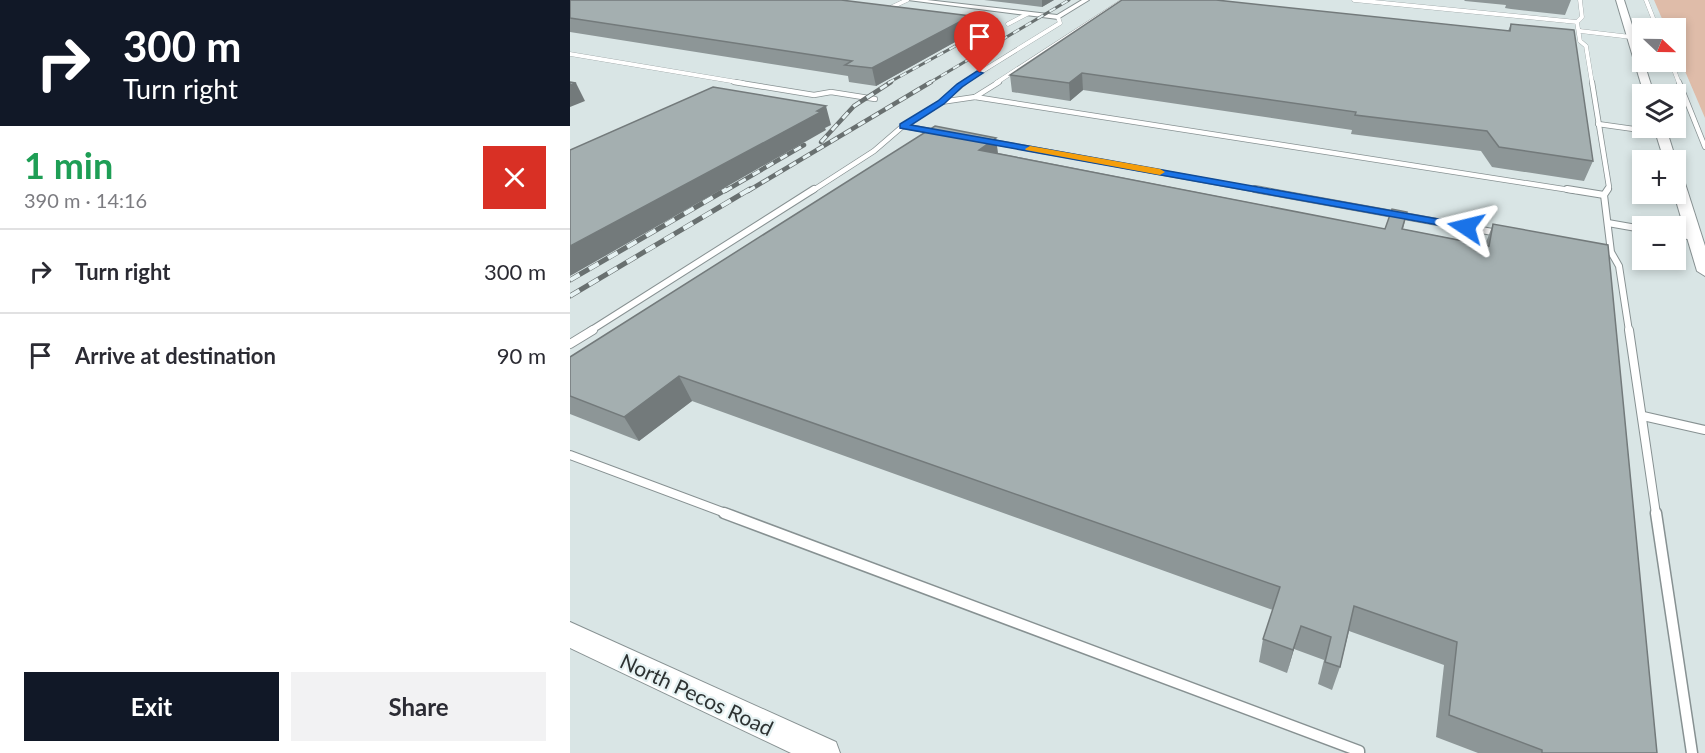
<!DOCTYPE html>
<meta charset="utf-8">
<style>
:root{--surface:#fff;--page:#f2f2f3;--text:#2b2b33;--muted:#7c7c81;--line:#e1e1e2;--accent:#111827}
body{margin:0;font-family:Lato,sans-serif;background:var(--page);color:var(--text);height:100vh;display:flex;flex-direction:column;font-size:22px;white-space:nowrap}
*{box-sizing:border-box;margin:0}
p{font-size:20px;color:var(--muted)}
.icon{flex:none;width:33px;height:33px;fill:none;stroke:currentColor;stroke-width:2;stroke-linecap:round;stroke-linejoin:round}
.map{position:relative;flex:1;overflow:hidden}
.panel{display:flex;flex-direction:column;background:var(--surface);width:570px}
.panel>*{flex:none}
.top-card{background:#111827;color:#fff;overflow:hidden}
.needle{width:39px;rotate:112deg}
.fabs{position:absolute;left:1062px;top:18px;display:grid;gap:12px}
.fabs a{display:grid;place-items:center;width:54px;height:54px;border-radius:0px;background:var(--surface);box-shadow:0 3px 9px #0003;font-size:30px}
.pin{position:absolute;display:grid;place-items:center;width:51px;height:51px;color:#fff;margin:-62px -26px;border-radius:50% 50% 50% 0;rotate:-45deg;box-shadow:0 0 6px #0007}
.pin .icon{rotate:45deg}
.me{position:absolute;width:66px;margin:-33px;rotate:280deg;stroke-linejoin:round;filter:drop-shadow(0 0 4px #0008)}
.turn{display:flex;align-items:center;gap:21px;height:126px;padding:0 24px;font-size:27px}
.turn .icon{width:78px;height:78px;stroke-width:2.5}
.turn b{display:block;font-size:42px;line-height:51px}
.round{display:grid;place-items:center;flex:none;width:63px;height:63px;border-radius:0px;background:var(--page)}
.head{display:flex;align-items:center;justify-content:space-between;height:102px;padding:0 24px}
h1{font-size:36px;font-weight:700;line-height:45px;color:#1e9e55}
.cta{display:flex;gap:12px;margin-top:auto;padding:12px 24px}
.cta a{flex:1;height:69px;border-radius:0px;background:var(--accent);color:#fff;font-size:24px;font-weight:700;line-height:69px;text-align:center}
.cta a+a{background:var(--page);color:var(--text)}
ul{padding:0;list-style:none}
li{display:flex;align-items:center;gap:18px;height:84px;padding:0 24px;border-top:2px solid var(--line)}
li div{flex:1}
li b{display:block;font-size:22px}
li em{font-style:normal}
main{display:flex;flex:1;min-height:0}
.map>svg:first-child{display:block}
</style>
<main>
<section class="panel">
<div class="top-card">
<div class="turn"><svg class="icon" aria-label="right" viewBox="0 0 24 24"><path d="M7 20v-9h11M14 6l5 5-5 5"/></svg><div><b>300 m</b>Turn right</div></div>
</div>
<div class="head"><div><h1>1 min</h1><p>390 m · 14:16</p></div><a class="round" style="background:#d93025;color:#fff"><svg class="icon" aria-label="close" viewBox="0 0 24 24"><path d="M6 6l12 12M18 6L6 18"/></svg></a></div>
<ul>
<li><svg class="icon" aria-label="right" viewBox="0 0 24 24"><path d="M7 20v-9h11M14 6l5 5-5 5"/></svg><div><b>Turn right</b></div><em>300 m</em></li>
<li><svg class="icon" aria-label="arrive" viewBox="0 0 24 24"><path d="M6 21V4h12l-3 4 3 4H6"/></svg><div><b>Arrive at destination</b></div><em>90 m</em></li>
</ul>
<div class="cta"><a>Exit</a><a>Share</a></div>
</section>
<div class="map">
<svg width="1135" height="753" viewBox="0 0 1135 753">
<rect width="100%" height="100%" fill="#d9e5e5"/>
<!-- green -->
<polygon fill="#dfbca9" points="1084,0 1135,0 1135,118 1106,50 1106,28 1096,28"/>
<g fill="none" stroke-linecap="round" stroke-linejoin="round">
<!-- service-far4 casing -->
<g stroke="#879192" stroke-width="4.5">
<g id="service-far4">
<polyline points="784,0 1007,22"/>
<polyline points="1010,0 1012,17 1007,22 1010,41 1016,46 1022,83"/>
<polyline points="1076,0 1087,28"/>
<polyline points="322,7 337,0"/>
<polyline points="438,24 457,14"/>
<polyline points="1010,31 1061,37"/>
<polyline points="0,54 173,83"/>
<polyline points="1101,62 1109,83"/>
<polyline points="393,83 490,23 488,17"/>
<polyline points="426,83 554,0"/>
</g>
</g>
<!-- service-far3 casing -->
<g stroke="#879192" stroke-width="6">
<g id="service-far3">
<polyline points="164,82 244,95 261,92 305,99"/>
<polyline points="1022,82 1039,187 1037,191"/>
<polyline points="1109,82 1135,147"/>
<polyline points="405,97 1006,191"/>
<polyline points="371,102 405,97 429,82"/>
<polyline points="1028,124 1092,133"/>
<polyline points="333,126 367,132"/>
<polyline points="418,141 693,191"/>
<polyline points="242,191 304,151 333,126 371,102 395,82"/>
</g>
</g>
<!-- service-far2 casing -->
<g stroke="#879192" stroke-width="8">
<g id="service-far2">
<polyline points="685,189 928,233"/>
<polyline points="997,189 1034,195"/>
<polyline points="1038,189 1034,195 1041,252 1049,266 1059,331"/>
<polyline points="1038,223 1072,229"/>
<polyline points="1106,234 1124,237"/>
<polyline points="20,331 244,189"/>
</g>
</g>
<!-- service-far1 casing -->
<g stroke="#879192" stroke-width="10">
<g id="service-far1">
<polyline points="1059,330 1086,514"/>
<polyline points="0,344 23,330"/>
<polyline points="1073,416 1135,430"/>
<polyline points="0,455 158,514"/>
</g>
</g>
<!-- service casing -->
<g stroke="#879192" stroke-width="13">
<g id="service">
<polyline points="154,513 789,751 789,753"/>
<polyline points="1086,513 1122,753"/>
</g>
</g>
<!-- minor casing -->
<g stroke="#879192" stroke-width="2">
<polygon id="minor" points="338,0 357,0 487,15 512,0 519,0 488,19"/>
</g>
<!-- tertiary casing -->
<g stroke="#879192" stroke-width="2">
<g id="tertiary">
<polygon points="1046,0 1054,0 1084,94 1074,94"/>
<polygon points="1084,128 1096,128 1106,160 1106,161 1094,160"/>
<polygon points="1106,173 1113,177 1135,246 1135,276 1127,271 1104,194"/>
<polygon points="0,622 266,742 270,753 221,753 0,648"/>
</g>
</g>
<!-- service-far4 -->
<use href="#service-far4" stroke="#fff" stroke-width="4"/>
<!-- service-far3 -->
<use href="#service-far3" stroke="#fff" stroke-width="4.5"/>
<!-- service-far2 -->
<use href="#service-far2" stroke="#fff" stroke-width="6"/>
<!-- service-far1 -->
<use href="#service-far1" stroke="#fff" stroke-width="8"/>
<!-- service -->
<use href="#service" stroke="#fff" stroke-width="10"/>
<!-- minor -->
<use href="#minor" fill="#fff" fill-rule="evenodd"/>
<!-- tertiary -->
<use href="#tertiary" fill="#fff" fill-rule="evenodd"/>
<!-- rail-far2 casing -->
<g stroke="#697070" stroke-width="3">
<g id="rail-far2">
<polyline points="318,83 409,33"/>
<polyline points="359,83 499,0"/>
</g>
</g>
<!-- rail-far1 casing -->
<g stroke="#697070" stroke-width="4.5">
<g id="rail-far1">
<polyline points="251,142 284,106 321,82"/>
<polyline points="155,191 234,145"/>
<polyline points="178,191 361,82"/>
</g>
</g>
<!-- rail casing -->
<g stroke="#697070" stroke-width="5">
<g id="rail">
<polyline points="0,280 157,189"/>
<polyline points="0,296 180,189"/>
</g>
</g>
<!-- rail-far2 -->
<use href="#rail-far2" stroke="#e6f2f3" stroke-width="2" stroke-dasharray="7" stroke-linecap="butt"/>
<!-- rail-far1 -->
<use href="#rail-far1" stroke="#e6f2f3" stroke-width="3" stroke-dasharray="8" stroke-linecap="butt"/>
<!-- rail -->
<use href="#rail" stroke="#e6f2f3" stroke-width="4" stroke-dasharray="11" stroke-linecap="butt"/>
</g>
<!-- wall -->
<g fill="#8d9697">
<polygon points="0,0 401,16 403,32 306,86 279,82 278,76 0,32"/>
<polygon points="414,0 484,0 472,7"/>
<polygon points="894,0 1001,0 995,15 941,9 935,8 936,5 895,1"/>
<polygon points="941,24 1023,161 1014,181 922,167 911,151 781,134 782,130 513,90 500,101 442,92 440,75 938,31"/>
<polygon points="426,138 428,153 815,229 837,212 833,229 915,245 923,224 1087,753 908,753 866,737 874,665 779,631 770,667 762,690 748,684 754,660 724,649 717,673 689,662 693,639 703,610 122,401 69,441 0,414 0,357"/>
</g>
<!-- shaded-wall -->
<g fill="#737a7b">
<polygon points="472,0 484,0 472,7"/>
<polygon points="401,16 403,32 306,86 302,68"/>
<polygon points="512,73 513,90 500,101 499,83"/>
<polygon points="6,83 15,101 0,107 0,85"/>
<polygon points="256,106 261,125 255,128 256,130 0,276 0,246"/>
<polygon points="426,138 428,157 409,150"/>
<polygon points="109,376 122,401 69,441 54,417"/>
<polygon points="731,626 724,649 717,673 723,650"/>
</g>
<!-- building -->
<g fill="#a4afb0" stroke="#737a7b" stroke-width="1.5">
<polygon points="0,0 271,0 401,16 302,68 275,65 282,61 0,18"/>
<polygon points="552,0 646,0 940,31 941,24 1004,30 1023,161 929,147 917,131 785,115 786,112 512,73 499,83 440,75"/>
<polygon points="0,82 6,83 0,85"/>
<polygon points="143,87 256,106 247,111 251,112 0,246 0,150"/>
<polygon points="365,126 426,138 409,150 815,229 822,209 837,212 832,229 919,246 923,224 1038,245 1087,753 972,753 972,750 879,715 887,642 784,606 770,667 755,662 761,637 731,626 723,650 693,639 710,587 109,376 54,417 0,396 0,357"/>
</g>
<!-- route -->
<polygon fill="#1a73e8" stroke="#114b97" stroke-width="1.5" points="407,71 413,73 392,87 374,104 341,125 896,224 901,227 896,230 330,128 330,124 368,101 387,84"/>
<!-- slow -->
<polygon fill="#f59e0b" points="460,146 590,169 595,172 590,175 456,150 455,149"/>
<g text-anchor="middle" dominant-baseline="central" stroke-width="4.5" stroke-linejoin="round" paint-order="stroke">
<!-- near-street labels -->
<g font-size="21" fill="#2d3232" stroke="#e6f2f3">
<text transform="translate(127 694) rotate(25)">North Pecos Road</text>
</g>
</g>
</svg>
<div class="fabs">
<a><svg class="needle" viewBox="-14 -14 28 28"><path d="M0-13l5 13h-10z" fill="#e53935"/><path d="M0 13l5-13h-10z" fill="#7c7c81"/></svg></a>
<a><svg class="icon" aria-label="layers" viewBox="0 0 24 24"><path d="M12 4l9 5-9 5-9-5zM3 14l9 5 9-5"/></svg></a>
<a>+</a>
<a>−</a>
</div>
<div class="pin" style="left:410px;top:73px;background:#d93025"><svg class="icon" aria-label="arrive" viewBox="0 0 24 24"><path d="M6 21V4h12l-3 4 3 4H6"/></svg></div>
<svg class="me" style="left:896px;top:227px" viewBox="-20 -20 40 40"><path d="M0-17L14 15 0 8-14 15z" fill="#1a73e8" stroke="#fff" stroke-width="4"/></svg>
</div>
</main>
